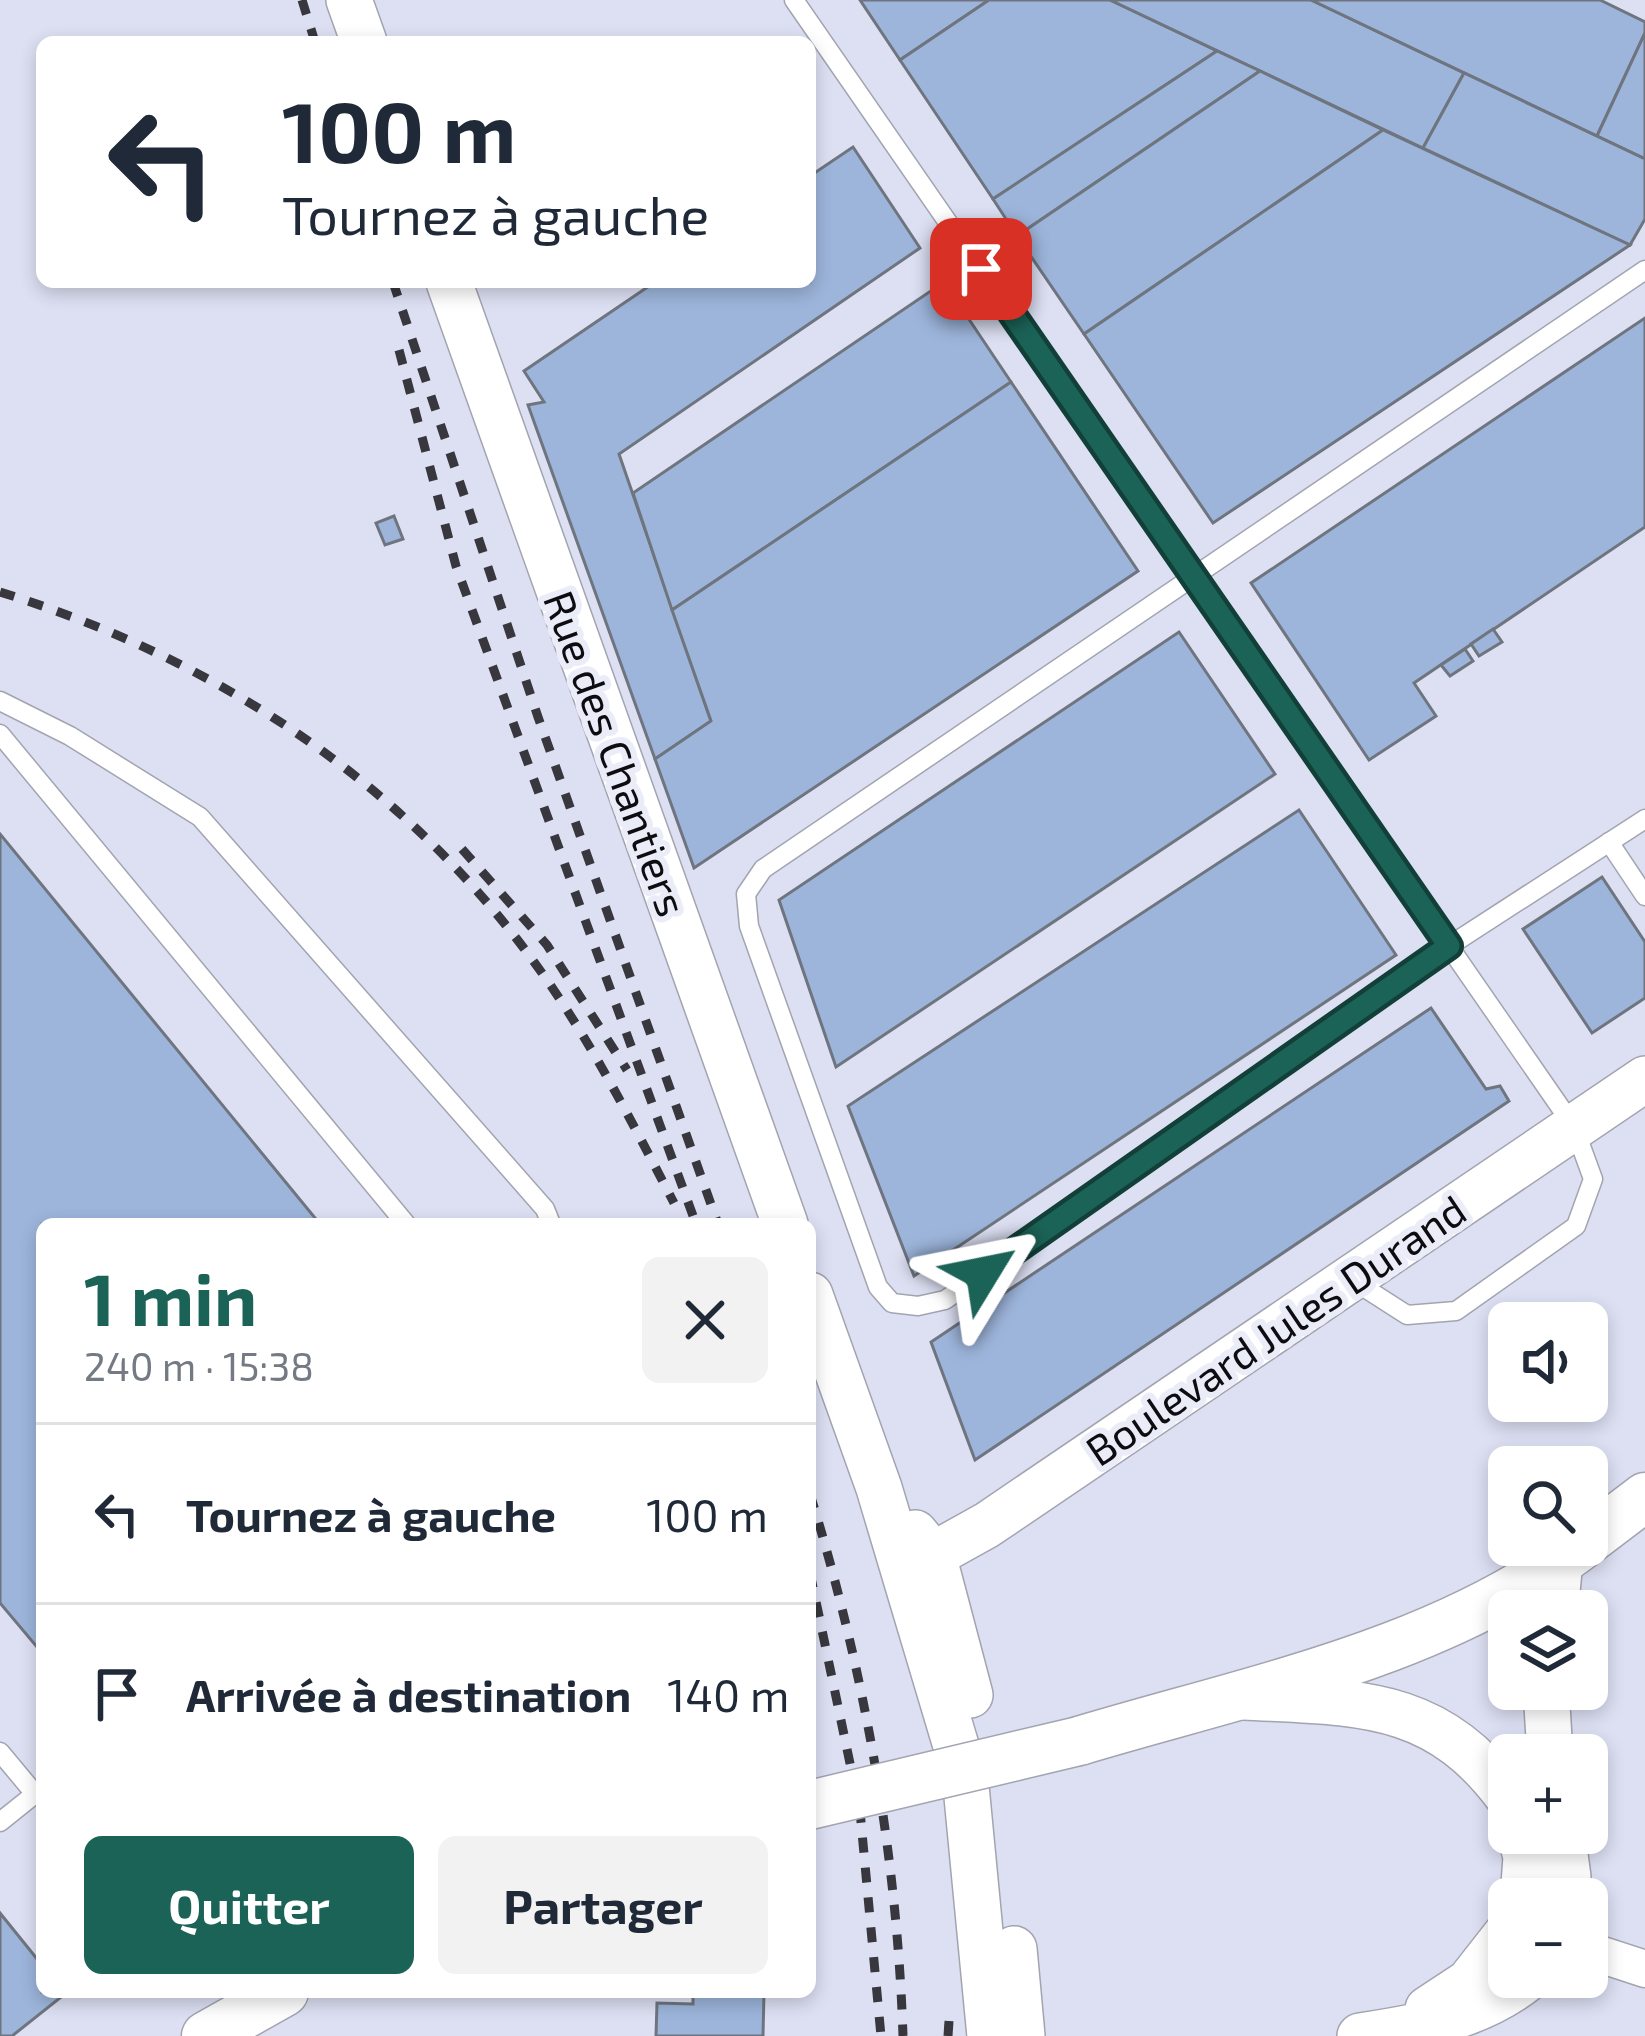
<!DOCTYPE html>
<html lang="fr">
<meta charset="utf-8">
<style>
:root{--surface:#fff;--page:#f2f2f3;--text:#1f2937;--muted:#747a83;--line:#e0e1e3;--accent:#1b6357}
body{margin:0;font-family:"Exo 2",sans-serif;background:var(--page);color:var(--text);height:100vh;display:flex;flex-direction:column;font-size:45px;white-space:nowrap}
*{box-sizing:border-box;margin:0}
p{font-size:39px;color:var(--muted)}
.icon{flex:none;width:66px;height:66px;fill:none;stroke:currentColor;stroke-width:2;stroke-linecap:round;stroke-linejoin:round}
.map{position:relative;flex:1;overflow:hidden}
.sheet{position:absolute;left:36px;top:1218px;width:780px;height:780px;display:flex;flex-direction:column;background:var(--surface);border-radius:18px;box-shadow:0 6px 18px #0003}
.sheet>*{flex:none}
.top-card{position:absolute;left:36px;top:36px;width:780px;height:252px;border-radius:18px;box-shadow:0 6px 18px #0003;background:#fff;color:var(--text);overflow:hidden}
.tools{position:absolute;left:1488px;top:1302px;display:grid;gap:24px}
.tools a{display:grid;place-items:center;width:120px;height:120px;border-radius:18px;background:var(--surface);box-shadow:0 6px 18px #0003;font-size:60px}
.pin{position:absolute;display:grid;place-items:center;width:102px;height:102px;color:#fff;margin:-51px;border-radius:24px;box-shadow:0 6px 18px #0006}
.me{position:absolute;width:132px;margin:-66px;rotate:55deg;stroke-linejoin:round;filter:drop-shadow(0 0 9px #0008)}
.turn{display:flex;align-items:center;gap:42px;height:252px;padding:0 48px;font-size:54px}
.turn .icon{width:156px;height:156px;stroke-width:2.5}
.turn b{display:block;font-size:84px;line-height:102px}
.round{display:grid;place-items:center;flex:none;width:126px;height:126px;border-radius:18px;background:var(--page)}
.overview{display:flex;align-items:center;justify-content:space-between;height:204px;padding:0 48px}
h1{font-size:72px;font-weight:700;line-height:90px;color:var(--accent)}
.primary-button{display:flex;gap:24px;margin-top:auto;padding:24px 48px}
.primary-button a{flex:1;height:138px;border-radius:18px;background:var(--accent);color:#fff;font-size:48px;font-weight:700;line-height:138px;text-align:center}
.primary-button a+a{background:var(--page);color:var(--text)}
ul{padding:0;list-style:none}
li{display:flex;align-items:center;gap:36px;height:180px;padding:0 48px;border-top:3px solid var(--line)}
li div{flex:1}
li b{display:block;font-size:45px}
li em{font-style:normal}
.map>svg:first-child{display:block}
</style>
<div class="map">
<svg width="1645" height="2036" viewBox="0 0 1645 2036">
<rect width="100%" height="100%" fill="#eaecf8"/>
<!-- built -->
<path fill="#dde0f3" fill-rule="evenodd" d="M0 0H1645V2036H0ZM42 42H810V282H42ZM42 1224H810V1992H42ZM1509 1323H1587V1401H1509ZM1509 1467H1587V1545H1509ZM1509 1611H1587V1689H1509ZM1509 1755H1587V1833H1509ZM1509 1899H1587V1977H1509Z"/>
<!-- building -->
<g fill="#9db5db" stroke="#6f757f" stroke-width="3">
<polygon points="860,0 989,0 900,60"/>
<polygon points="989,0 1110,0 1217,51 993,199 900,60"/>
<polygon points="1110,0 1311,0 1464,73 1423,148"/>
<polygon points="1311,0 1600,0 1645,22 1645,33 1597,136"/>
<polygon points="1645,33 1645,159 1597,136"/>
<polygon points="1217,51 1260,71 1017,236 993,199"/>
<polygon points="1260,71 1383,130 1084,334 1017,236"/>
<polygon points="1464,73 1645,159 1645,219 1630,245 1423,148"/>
<polygon points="1383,130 1630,245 1213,523 1084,334"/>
<polygon points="853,147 920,248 619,454 711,721 655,759 528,405 544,402 524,371 655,282 810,282 810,176"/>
<polygon points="944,282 1011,382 672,610 633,493"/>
<polygon points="1645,318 1645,527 1414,683 1436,716 1369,760 1251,583"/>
<polygon points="1011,382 1138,571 694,868 655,759 711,721 672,610"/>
<polygon points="394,516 403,539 385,545 376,523"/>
<polygon points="1493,629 1502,642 1479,656 1471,644"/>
<polygon points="1179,632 1275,774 836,1067 779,900"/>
<polygon points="1465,649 1473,661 1450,676 1441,665"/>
<polygon points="1299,810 1396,955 914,1276 848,1106"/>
<polygon points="0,834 320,1224 42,1224 42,1653 0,1603"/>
<polygon points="1602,877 1645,942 1645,998 1592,1033 1523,929"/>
<polygon points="1431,1008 1486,1089 1500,1086 1509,1101 975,1460 931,1342"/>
<polygon points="0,1913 42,1965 42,1992 65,1994 12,2036 0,2036"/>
<polygon points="693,1992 764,1992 763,2036 656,2036 657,2003 693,2004"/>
</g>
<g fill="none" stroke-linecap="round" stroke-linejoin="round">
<!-- service casing -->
<g stroke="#a2a4b0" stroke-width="21">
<g id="service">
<polyline points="794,0 1574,1127 1593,1179 1576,1226 1456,1311 1407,1315 1354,1281"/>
<polyline points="1645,270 763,869 746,894 749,926 878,1287 892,1303 918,1306 945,1300 1449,946 1645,819"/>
<polyline points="0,701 70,736 200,817 545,1209 551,1224"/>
<polyline points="0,734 406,1224"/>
<polyline points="1609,842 1645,896"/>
<polyline points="0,1752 35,1794 0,1822"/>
</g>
</g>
<!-- minor casing -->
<g stroke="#a2a4b0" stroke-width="39">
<polyline id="minor" points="1587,1950 1645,1969"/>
</g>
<!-- tertiary casing -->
<g stroke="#a2a4b0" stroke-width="48">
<g id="tertiary">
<polyline points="349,0 364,42"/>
<polyline points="449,282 785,1224"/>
<polyline points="810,1295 879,1488 965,1776 990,2036"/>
<polyline points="915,1533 933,1555 970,1695"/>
<polyline points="903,1564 933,1555 987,1525 1645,1079"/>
<polyline points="1555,1611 1560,1561"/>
<polyline points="1546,1689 1550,1755"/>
<path d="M1244 1697C1358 1703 1436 1698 1509 1798"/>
<polyline points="1520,1833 1526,1857 1523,1899"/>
<polyline points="1562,1833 1568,1877 1564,1899"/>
<polyline points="1014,1949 1022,2036"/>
<polyline points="1428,2009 1469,1982 1509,1931"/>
<path d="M1360 2036C1420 2027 1481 2017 1529 1977"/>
</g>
</g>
<!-- secondary casing -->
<g stroke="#a2a4b0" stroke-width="51">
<g id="secondary">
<polyline points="1587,1541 1645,1497"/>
<path d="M1079 1741C1248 1690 1438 1654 1582 1545"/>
<polyline points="206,2036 284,1992"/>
</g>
</g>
<!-- service -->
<use href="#service" stroke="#fff" stroke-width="18"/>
<!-- minor -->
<use href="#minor" stroke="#fff" stroke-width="36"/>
<!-- tertiary -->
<use href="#tertiary" stroke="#fff" stroke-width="45"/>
<!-- secondary -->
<use href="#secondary" stroke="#fff" stroke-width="48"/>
<!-- rail -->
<g stroke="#37373d" stroke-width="9" stroke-dasharray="15 15" stroke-linecap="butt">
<polyline points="302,0 315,42"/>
<polyline points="393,282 538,717 718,1224"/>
<polyline points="399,350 456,566 696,1224"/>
<path d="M0 592C219 660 409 785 542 973 593 1045 633 1124 674 1203"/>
<polyline points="462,849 547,945 627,1070"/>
<path d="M810 1494C864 1669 897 1853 903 2036"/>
<polyline points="810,1573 860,1811 881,2036"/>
<polyline points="948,2036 949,2021"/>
</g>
<!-- secondary-bridge casing -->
<g stroke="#a2a4b0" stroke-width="51" stroke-linecap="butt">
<polyline id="secondary-bridge" points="810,1805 1079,1741"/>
</g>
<!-- secondary-bridge -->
<use href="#secondary-bridge" stroke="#fff" stroke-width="48"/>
</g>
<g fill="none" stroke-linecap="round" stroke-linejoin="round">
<!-- route casing -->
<g stroke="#124039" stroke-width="30">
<polyline id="route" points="981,269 1449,946 983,1273"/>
</g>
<!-- route -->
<use href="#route" stroke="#1b6357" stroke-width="21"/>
</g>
<g text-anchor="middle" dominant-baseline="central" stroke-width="12" stroke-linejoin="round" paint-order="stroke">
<!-- street labels -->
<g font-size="42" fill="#0d0d11" stroke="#eaecf8">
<text transform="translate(617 753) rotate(70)">Rue des Chantiers</text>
<text transform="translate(1275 1329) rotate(-34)">Boulevard Jules Durand</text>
</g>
</g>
</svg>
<div class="tools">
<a><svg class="icon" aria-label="sound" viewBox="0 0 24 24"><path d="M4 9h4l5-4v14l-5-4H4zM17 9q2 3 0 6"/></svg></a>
<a><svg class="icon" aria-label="search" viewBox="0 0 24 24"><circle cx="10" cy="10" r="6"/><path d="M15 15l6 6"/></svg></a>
<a><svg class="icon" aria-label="layers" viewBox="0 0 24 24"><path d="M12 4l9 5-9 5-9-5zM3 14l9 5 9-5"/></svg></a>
<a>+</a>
<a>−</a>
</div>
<div class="pin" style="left:981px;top:269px;background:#d93025"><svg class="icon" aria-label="arrive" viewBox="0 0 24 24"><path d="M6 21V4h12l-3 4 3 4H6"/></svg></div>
<svg class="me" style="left:983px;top:1273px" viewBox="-20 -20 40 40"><path d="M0-17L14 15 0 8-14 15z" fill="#1b6357" stroke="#fff" stroke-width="4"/></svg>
<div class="top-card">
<div class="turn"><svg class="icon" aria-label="left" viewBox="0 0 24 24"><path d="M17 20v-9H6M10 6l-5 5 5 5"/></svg><div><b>100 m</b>Tournez à gauche</div></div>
</div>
<section class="sheet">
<div class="overview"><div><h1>1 min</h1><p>240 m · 15:38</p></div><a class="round"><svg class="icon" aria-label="close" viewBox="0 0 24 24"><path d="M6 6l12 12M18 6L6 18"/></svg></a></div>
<ul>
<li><svg class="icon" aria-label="left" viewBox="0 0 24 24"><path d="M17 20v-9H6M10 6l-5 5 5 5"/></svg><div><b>Tournez à gauche</b></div><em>100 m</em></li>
<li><svg class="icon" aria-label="arrive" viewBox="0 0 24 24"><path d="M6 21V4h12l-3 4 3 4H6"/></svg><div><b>Arrivée à destination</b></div><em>140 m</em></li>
</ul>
<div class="primary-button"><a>Quitter</a><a>Partager</a></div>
</section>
</div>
